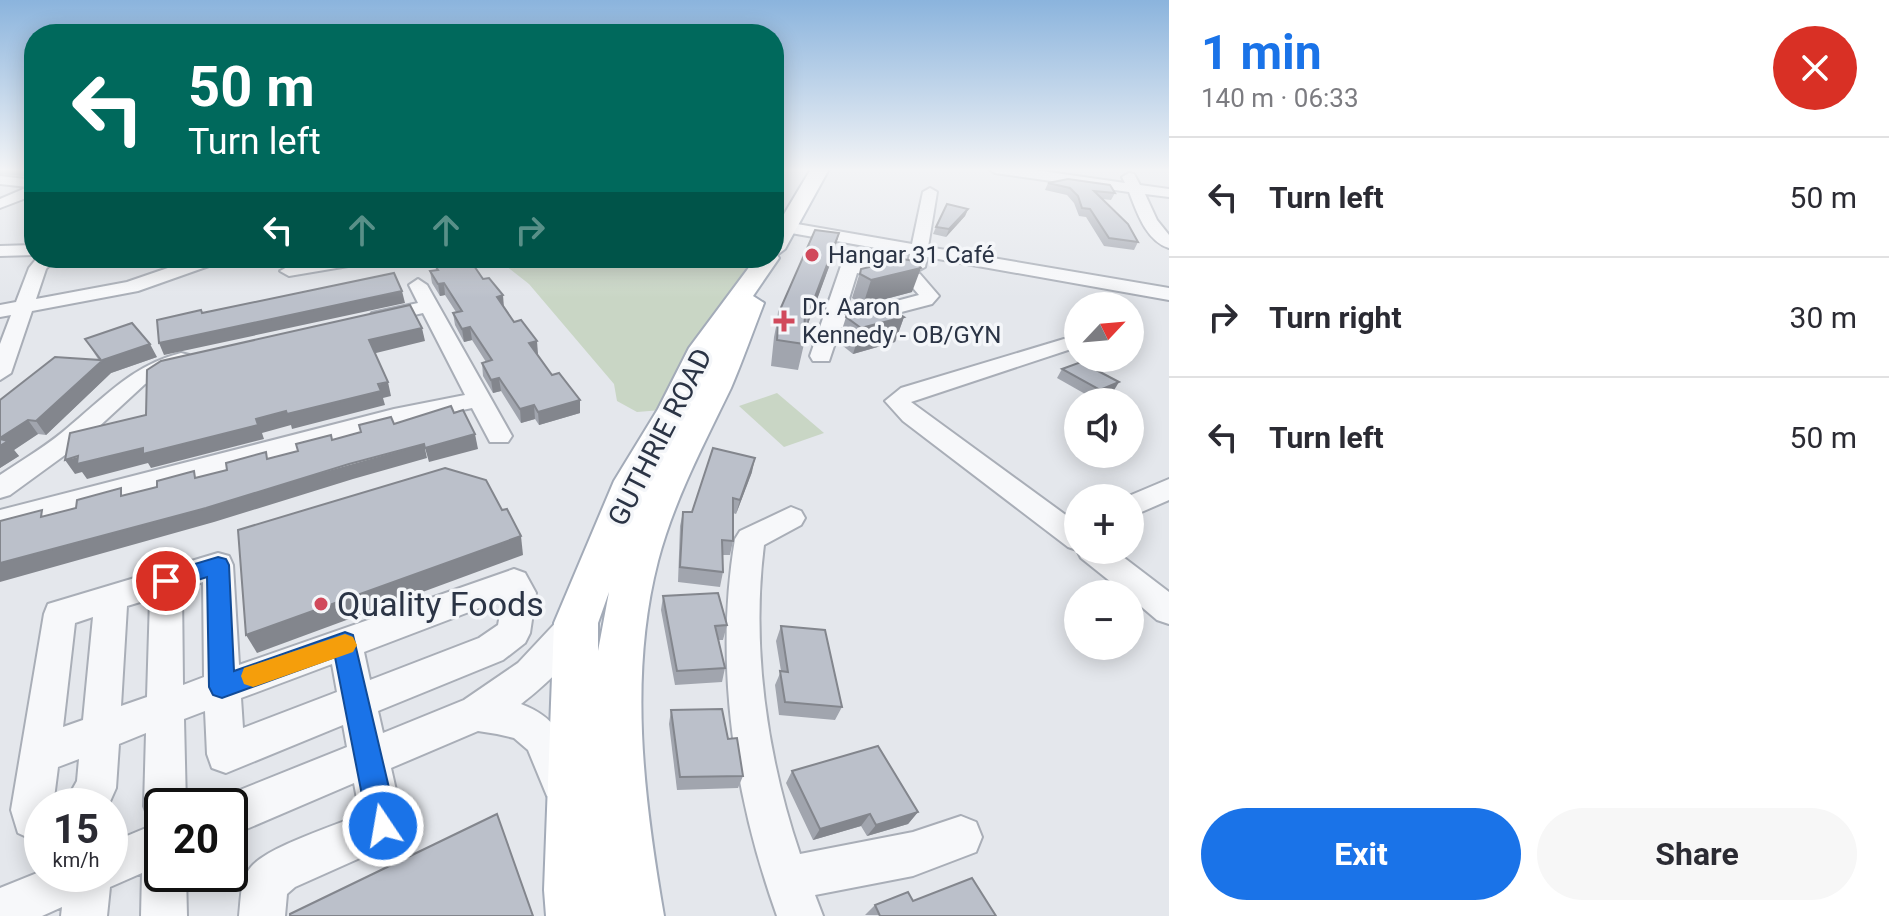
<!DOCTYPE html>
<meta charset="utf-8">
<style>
:root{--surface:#fff;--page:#f7f7f7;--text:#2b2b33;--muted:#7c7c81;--line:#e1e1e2;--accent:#1a73e8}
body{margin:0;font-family:Roboto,sans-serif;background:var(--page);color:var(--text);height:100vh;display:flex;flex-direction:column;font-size:30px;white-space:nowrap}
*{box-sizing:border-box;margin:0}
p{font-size:26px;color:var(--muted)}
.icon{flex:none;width:44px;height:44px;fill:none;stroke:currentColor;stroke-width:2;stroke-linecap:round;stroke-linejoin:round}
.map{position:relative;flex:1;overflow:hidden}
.details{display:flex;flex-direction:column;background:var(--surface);width:720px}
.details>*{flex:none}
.top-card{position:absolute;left:24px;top:24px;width:760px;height:244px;border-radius:32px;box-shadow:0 4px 20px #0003;background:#00695c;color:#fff;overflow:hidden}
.needle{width:52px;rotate:64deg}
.controls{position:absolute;left:1064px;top:292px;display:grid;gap:16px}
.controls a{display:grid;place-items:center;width:80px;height:80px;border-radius:50%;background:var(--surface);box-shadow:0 4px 20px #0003;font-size:40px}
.speed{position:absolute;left:24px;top:788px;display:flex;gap:16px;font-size:40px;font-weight:700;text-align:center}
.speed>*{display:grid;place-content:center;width:104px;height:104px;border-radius:50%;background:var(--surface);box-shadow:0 4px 20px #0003;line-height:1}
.speed small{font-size:20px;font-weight:400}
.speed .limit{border:4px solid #111;border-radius:12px;background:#fff;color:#111}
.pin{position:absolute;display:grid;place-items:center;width:68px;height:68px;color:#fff;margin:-34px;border:4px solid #fff;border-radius:50%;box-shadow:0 2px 8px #0007}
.me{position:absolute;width:88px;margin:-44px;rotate:348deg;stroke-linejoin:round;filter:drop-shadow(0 0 6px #0008)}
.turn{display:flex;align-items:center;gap:28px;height:168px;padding:0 32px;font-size:36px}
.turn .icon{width:104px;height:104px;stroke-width:2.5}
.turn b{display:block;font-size:56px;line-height:68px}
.lanes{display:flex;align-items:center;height:76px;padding:0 32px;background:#0003;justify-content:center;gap:40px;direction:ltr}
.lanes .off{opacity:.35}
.round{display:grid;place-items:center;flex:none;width:84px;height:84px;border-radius:42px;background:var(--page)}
.head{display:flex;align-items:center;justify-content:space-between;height:136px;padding:0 32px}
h1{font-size:48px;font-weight:700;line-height:60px;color:var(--accent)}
.cta{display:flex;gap:16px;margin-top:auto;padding:16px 32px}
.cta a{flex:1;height:92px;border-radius:48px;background:var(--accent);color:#fff;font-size:32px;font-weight:700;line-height:92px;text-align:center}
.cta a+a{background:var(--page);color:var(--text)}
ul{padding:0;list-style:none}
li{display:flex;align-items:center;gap:24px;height:120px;padding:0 32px;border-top:2px solid var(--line)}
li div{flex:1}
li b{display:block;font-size:30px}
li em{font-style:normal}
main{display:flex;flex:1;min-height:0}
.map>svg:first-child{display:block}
</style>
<main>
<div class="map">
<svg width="1169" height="916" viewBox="0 0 1169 916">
<rect width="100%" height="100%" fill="#e4e7ec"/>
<!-- green -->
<g fill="#c9d6c5">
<polygon points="496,258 768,258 674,409 637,412 617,401 614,384 529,284"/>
<polygon points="777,393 824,433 784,447 739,406"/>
</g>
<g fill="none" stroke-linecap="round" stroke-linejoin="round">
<!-- minor casing -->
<g stroke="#a9aeb7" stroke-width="4">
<g id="minor">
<path d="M989 169H1028L1125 183 1122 177 1129 173 1134 174 1140 185 1169 189V197L1145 194 1157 220 1169 235V248C1146 241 1137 212 1129 192L995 173Z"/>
<polygon points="0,176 34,180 34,195 0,208 0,199 28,187 0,184"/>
<polygon points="930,188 937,192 928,247 1169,288 1169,300 927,257 925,267 916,272 907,267 910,254 774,230 774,220 912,244 923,192"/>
<polygon points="34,245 34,255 0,256 0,246"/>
<polygon points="37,258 56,258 46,269 36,299 127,282 197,258 223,258 220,262 138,291 32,311 11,373 0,380 0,344 11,315 0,317 0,305 16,302 29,268"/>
<polygon points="335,258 375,258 366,263 289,276 280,271 289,266"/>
<polygon points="433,258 451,258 454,262 445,267 439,266"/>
<path d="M850 261 920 274 939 296 932 304 840 328 829 361H813L810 356 841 266ZM857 273 908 282 919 295 844 315Z"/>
<polygon points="418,279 427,285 512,436 508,442 490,442 472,408 396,424 0,532 0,510 394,409 465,395 423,313 379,323 369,317 372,313 418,303 409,285"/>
<polygon points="1064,339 1071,341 1075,345 1071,349 911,402 1078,524 1078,550 1114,550 1169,592 1169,624 1157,620 1130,597 1130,594 1126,594 1081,558 1077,550 1068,547 903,421 885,401 901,388"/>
<path d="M181 353 189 355 192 360 189 365 145 384 80 444 10 495 0 498V475C24 459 50 444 72 424 108 394 134 365 181 353Z"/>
<polygon points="1169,479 1169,500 1130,517 1130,498 1124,498"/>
<path d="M791 507 801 511 805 518 801 525 764 545C751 647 767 757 800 854L913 832 961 816 976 822 982 837 976 852 913 876 815 895 823 916H777C734 796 714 666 735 539L740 531Z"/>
<path d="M218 553 229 556 233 565 239 665 514 569 525 573 536 593 530 633 525 643 503 660 378 711 383 733 464 700 518 663 562 616 574 612 586 616 591 626C576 657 548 683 521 704 561 719 567 745 581 782L575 796 561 802 547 796 528 750 514 738 497 734 478 731 391 768 404 826 398 841 295 887 287 894 285 916H239C241 900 240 880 251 867 267 847 334 826 360 815L354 783 230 836V806H213L215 800 347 747 343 725 226 773 212 768 207 754 205 711 184 719 186 806H162V874H186L187 916H141L142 873 110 887 107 916H61L62 907 42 916H0V888L42 871V874H110V843L158 823 150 821 144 806 146 733 119 744 116 788 108 806H63L77 781 79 759 58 767 53 806H42V844L18 833 11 810 44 614 48 604ZM203 582 204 677 183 685 182 589ZM150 599 147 697 121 706 127 606ZM503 599 498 625 479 638 370 680 364 652ZM93 617 83 720 63 727 75 623ZM332 664 337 692 243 728 241 698Z"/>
</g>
</g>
<!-- major casing -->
<g stroke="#a3abb8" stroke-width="4">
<path id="major" d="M811 169H829L785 249 777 255 779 258 753 296 764 303C753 331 743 360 731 388 704 444 674 500 658 561 628 677 644 800 664 916H546L544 890 554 623 614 481 658 409 689 348 756 258H774V231ZM609 592 598 651V623Z"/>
</g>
<!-- minor -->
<use href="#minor" fill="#f7f8fa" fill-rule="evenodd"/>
<!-- major -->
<use href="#major" fill="#fff" fill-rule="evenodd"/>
</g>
<!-- wall -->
<g fill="#a1a5ae">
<polygon points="0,169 34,169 24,176 0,174"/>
<polygon points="1048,183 1115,193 1111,200 1103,199 1138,242 1134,250 1104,246 1086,217 1079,216 1074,203 1067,195 1045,190"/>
<polygon points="968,209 965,216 946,237 933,234 936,227"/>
<polygon points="839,233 833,256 804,334 804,344 798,370 771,366 774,337 779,312"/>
<polygon points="436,267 504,307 514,322 537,341 537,354 580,413 539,425 535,419 521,423 501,391 493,393 483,376 482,363 486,362 472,340 464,342 455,325 453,313 456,312 445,295 440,296 432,283 430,271 436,270"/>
<polygon points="861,269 912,292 863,305 852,298"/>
<polygon points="847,314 904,317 895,342 853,354 838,342"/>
<polygon points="85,339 157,357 111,373 46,435 38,434 14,450 19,456 0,468 0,400 98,359"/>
<polygon points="1062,369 1113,392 1094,399 1057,378"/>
<polygon points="752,472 736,514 733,513 733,541 730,555 722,555 723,572 720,587 678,582 680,526 683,512 692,512"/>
<polygon points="663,596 727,625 723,640 718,640 725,668 722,682 675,685 661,610"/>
<polygon points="781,626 842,707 835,720 779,715 775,685 781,671 776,641"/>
<polygon points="671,710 728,739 743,776 738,788 677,790 669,724"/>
<polygon points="792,771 918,812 908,824 867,836 861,826 813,840 786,783"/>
<polygon points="913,901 996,916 865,915 875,905"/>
</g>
<!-- shaded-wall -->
<g fill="#83868d">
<polygon points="20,169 34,169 34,172 24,176"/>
<polygon points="968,209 965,216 946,237 949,229"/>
<polygon points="839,233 833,256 804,335 810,310"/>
<polygon points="921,268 912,292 863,305 871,280"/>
<polygon points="444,283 445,295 440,296 438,284"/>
<polygon points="402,291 405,303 164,355 159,343"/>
<polygon points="503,295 504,308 497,297"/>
<polygon points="904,317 895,342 853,354 861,328"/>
<polygon points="470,327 472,340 464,342 462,329"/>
<polygon points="422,328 425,341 372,354 369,340"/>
<polygon points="537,341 538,354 530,356 529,343"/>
<polygon points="150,344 157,357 111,373 46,435 36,421 103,360"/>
<polygon points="499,378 501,391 493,393 491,380"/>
<polygon points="388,382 391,396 383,398 385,405 292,429 291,425 262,433 264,439 151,468 148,463 87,479 82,472 75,474 65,460 256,419"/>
<polygon points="1119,382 1113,392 1094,399 1100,390"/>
<polygon points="580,400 580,413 539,425 538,412"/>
<polygon points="534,405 535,419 521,423 520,409"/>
<polygon points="28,420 38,434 14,450 19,456 0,468 0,438"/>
<polygon points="475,434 478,449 429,462 425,448"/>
<polygon points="424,444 427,458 353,479 214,522 0,582 0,563"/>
<polygon points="755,458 752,472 736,514 740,500"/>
<polygon points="521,536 523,555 257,653 246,635"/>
<polygon points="918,812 908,824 867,836 876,825"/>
<polygon points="870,814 861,826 813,840 820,829"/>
</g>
<!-- building -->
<g fill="#bbc0ca" stroke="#83868d" stroke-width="2">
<polygon points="1068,179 1110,185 1115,193 1094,191 1128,224 1138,242 1109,238 1090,209 1082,208 1078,196 1070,188 1048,183"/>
<polygon points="947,204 968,209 949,229 936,227"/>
<polygon points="815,230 839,233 810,310 805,310 804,344 777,340 779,312"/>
<polygon points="902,259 915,261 921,268 871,280 860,274 861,269"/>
<polygon points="470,260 483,279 489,278 503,295 497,297 514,322 521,320 537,341 529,343 552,375 559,373 580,400 538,412 534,405 520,409 499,378 491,380 482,363 492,360 470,327 462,329 453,313 462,311 444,283 438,284 430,271 438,270 436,267"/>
<polygon points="394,273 402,291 159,343 157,320 201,310 202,313"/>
<polygon points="410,305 422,328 369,340 388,382 378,384 381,391 287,414 286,411 256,419 258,425 143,454 143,448 77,464 78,456 65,460 70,433 146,415 147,370 161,361"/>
<polygon points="885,305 904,317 861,328 846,317 847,314"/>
<polygon points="132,323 150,344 103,360 36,421 28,420 0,438 0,400 55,357 101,360 85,339"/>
<polygon points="1081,362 1119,382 1100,390 1062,369"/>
<polygon points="451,406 454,413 463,410 475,434 425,448 424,444 349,464 206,508 0,563 0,521 42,510 41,517 76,508 77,500 121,488 121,496 157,487 157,481 194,471 195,478 227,470 226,463 266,452 267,459 298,451 296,444 331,435 332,440 361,432 359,425 391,417 394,424"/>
<polygon points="0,439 8,441 0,446"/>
<polygon points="713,448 755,458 740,500 733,498 733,541 722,540 723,572 680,567 683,512 692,512"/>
<polygon points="445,468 486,480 502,510 507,509 521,536 246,635 238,530"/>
<polygon points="718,593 727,625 715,626 725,668 677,671 663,596"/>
<polygon points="781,626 825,630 842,707 785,702 780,671 788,672"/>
<polygon points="722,709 728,739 737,738 743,776 680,777 671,710"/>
<polygon points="878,746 918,812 876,825 870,814 820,829 792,771"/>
<polygon points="497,814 533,916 290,916 290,914"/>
<polygon points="972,878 996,916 880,916 875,905 908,892 913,901"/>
</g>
<!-- sky -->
<linearGradient id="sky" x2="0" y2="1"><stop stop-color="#8bb4dd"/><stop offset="0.57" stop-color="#f3f4f6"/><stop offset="1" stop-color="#f3f4f6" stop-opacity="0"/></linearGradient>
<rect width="1169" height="298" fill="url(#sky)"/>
<!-- route -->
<polygon fill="#1a73e8" stroke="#114b97" stroke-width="2" points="218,557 226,559 229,565 234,671 345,632 353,635 398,826 393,837 383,841 373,837 368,826 335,657 222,698 213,695 209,687 207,577 166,590 158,587 155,581 158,575"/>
<!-- slow -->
<polygon fill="#f59e0b" points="345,634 353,637 357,645 353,652 253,687 244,684 241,676 244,668"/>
<!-- markers -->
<g fill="#d1495b" stroke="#f4f6f9" stroke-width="3">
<circle cx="812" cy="255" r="8"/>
<path d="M780 309h8v8h8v8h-8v8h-8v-8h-8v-8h8z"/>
<circle cx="321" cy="604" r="8"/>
</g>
<g text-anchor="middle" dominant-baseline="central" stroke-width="7" stroke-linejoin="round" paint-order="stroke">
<!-- far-poi labels -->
<g font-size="24" fill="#2b3445" stroke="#f4f6f9" text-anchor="start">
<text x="828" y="255">Hangar 31 Café</text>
<text x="802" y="307">Dr. Aaron<tspan x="802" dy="28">Kennedy - OB/GYN</tspan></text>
</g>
<!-- street labels -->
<g font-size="28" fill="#2b3445" stroke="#f4f6f9">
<text transform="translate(660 437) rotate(-63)">GUTHRIE ROAD</text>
</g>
<!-- near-poi labels -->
<g font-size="34" fill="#2b3445" stroke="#f4f6f9" text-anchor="start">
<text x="337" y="604">Quality Foods</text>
</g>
</g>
</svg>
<div class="controls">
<a><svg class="needle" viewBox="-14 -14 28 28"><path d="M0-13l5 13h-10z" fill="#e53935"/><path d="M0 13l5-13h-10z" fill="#7c7c81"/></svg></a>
<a><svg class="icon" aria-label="sound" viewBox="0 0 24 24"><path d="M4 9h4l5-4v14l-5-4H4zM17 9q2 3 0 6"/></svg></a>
<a>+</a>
<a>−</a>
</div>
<div class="speed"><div>15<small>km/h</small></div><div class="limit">20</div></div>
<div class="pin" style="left:166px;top:581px;background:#d93025"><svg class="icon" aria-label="arrive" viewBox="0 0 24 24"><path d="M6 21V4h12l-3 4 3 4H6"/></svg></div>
<svg class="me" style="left:383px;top:826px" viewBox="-20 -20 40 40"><circle r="17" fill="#1a73e8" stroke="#fff" stroke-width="3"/><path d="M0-11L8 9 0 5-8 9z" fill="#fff"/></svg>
<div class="top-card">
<div class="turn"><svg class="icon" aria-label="left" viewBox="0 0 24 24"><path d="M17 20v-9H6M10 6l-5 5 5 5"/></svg><div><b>50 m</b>Turn left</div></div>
<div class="lanes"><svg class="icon" aria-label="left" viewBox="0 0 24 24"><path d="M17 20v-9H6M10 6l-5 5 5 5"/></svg><svg class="icon off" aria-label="ahead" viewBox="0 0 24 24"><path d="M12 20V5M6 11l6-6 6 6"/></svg><svg class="icon off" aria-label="ahead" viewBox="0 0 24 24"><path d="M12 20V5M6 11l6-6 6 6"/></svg><svg class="icon off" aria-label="right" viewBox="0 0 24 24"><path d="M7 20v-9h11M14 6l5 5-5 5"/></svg></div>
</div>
</div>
<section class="details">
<div class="head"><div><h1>1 min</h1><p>140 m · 06:33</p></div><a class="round" style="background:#d93025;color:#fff"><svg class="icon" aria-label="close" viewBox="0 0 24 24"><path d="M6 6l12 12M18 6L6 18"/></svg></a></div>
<ul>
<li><svg class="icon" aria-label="left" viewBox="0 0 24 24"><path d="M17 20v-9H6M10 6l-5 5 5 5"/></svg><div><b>Turn left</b></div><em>50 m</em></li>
<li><svg class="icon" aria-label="right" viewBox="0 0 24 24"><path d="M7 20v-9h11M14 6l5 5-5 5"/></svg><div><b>Turn right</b></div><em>30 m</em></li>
<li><svg class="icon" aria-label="left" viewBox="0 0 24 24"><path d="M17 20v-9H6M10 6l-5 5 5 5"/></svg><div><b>Turn left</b></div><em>50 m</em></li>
</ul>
<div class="cta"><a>Exit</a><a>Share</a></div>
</section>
</main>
